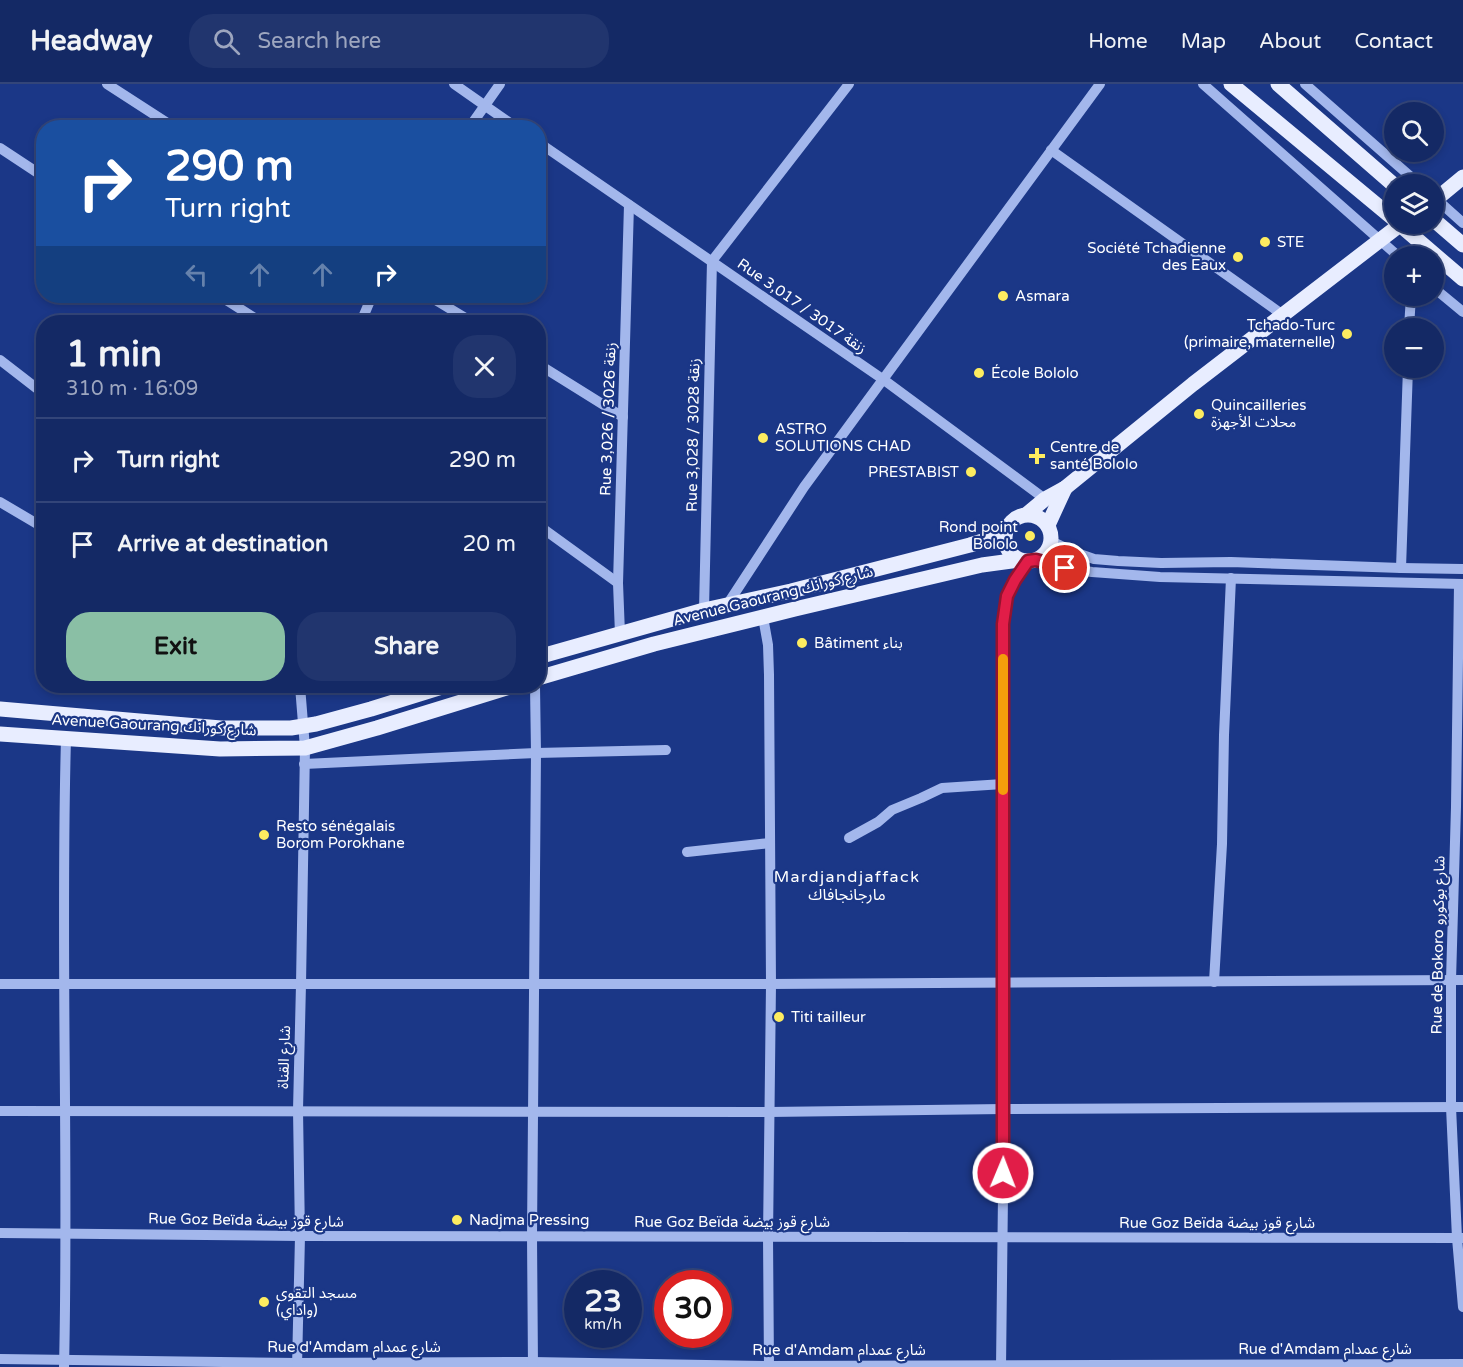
<!DOCTYPE html>
<meta charset="utf-8">
<style>
:root{--surface:#142965;--page:#21356e;--text:#f1f3f6;--muted:#9da6bf;--line:#334579;--accent:#8abfa5}
body{margin:0;font-family:"Varela Round","Noto Sans Arabic",sans-serif;background:var(--page);color:var(--text);height:100vh;display:flex;flex-direction:column;font-size:22px;white-space:nowrap}
*{box-sizing:border-box;margin:0}
p{font-size:20px;color:var(--muted)}
.icon{flex:none;width:33px;height:33px;fill:none;stroke:currentColor;stroke-width:2;stroke-linecap:round;stroke-linejoin:round}
.map{position:relative;flex:1;overflow:hidden}
.side{position:absolute;left:36px;top:231px;width:510px;height:378px;display:flex;flex-direction:column;background:var(--surface);border-radius:24px;box-shadow:0 3px 9px #0003,0 0 0 2px var(--line)}
.side>*{flex:none}
.banner{position:absolute;left:36px;top:36px;width:510px;height:183px;border-radius:24px;box-shadow:0 3px 9px #0003,0 0 0 2px var(--line);background:#1a4fa0;color:#fff;overflow:hidden}
.fabs{position:absolute;left:1384px;top:18px;display:grid;gap:12px}
.fabs a{display:grid;place-items:center;width:60px;height:60px;border-radius:50%;background:var(--surface);box-shadow:0 3px 9px #0003,0 0 0 2px var(--line);font-size:30px}
.speed{position:absolute;left:564px;top:1186px;display:flex;gap:12px;font-size:30px;font-weight:700;text-align:center}
.speed>*{display:grid;place-content:center;width:78px;height:78px;border-radius:50%;background:var(--surface);box-shadow:0 3px 9px #0003,0 0 0 2px var(--line);line-height:1}
.speed small{font-size:15px;font-weight:400}
.speed .limit{border:9px solid #d22;background:#fff;color:#111}
.pin{position:absolute;display:grid;place-items:center;width:51px;height:51px;color:#fff;margin:-26px;border:3px solid #fff;border-radius:50%;box-shadow:0 2px 6px #0007}
.me{position:absolute;width:66px;margin:-33px;rotate:1deg;stroke-linejoin:round;filter:drop-shadow(0 0 4px #0008)}
.turn{display:flex;align-items:center;gap:21px;height:126px;padding:0 30px;font-size:27px}
.turn .icon{width:78px;height:78px;stroke-width:2.5}
.turn b{display:block;font-size:42px;line-height:51px}
.lanes{display:flex;align-items:center;height:57px;padding:0 30px;background:#0003;justify-content:center;gap:30px;direction:ltr}
.lanes .off{opacity:.35}
.round{display:grid;place-items:center;flex:none;width:63px;height:63px;border-radius:24px;background:var(--page)}
.summary{display:flex;align-items:center;justify-content:space-between;height:102px;padding:0 30px}
h1{font-size:36px;font-weight:700;line-height:45px}
.primary-button{display:flex;gap:12px;margin-top:auto;padding:12px 30px}
.primary-button a{flex:1;height:69px;border-radius:24px;background:var(--accent);color:#111;font-size:24px;font-weight:700;line-height:69px;text-align:center}
.primary-button a+a{background:var(--page);color:var(--text)}
ul{padding:0;list-style:none}
li{display:flex;align-items:center;gap:18px;height:84px;padding:0 30px;border-top:2px solid var(--line)}
li div{flex:1}
li b{display:block;font-size:22px}
li em{font-style:normal}
header{display:flex;align-items:center;gap:36px;box-sizing:border-box;height:84px;padding:0 30px;background:var(--surface);border-bottom:2px solid var(--line)}
header strong{font-size:28px}
nav{display:flex;gap:33px;margin-inline-start:auto;font-size:21px}
.search{width:420px;height:54px;background:var(--page);display:flex;align-items:center;gap:15px;box-sizing:border-box;padding:0 21px;border-radius:24px;color:var(--muted);font-size:22px}
.map>svg:first-child{display:block}
</style>
<header>
<strong>Headway</strong>
<div class="search"><svg class="icon" aria-label="search" viewBox="0 0 24 24"><circle cx="10" cy="10" r="6"/><path d="M15 15l6 6"/></svg>Search here</div>
<nav><a>Home</a><a>Map</a><a>About</a><a>Contact</a></nav>
</header>
<div class="map">
<svg width="1463" height="1283" viewBox="0 0 1463 1283">
<rect width="100%" height="100%" fill="#1b3787"/>
<g fill="none" stroke-linecap="round" stroke-linejoin="round">
<!-- minor -->
<g stroke="#a3b7ec" stroke-width="10">
<polyline points="107,0 175,44"/>
<polyline points="454,0 517,44"/>
<polyline points="1203,0 1398,172"/>
<polyline points="1305,0 1419,100"/>
<polyline points="469,44 500,0"/>
<polyline points="538,58 884,296 1045,415"/>
<polyline points="0,64 44,93"/>
<polyline points="1051,66 1283,231"/>
<polyline points="1434,113 1463,139"/>
<polyline points="1434,204 1463,228"/>
<polyline points="220,212 261,238"/>
<polyline points="429,212 472,238"/>
<polyline points="361,238 372,212"/>
<polyline points="1409,244 1411,212"/>
<polyline points="0,276 44,310"/>
<polyline points="538,280 623,333"/>
<polyline points="0,418 44,444"/>
<polyline points="538,441 618,499"/>
<polyline points="1051,457 1074,468 1094,475 1118,477 1161,479 1231,478 1401,484 1463,485"/>
<polyline points="1036,476 1065,484 1092,488 1160,493 1463,500"/>
<polyline points="1401,484 1408,284"/>
<polyline points="1459,500 1456,723 1451,896 1451,1023 1457,1154 1463,1223"/>
<polyline points="727,521 804,403 1100,0"/>
<polyline points="704,526 712,177 849,0"/>
<polyline points="763,533 768,561 769,591 771,900 768,1153 769,1283"/>
<polyline points="620,550 618,499 629,121"/>
<polyline points="304,680 536,669 666,666"/>
<polyline points="849,754 878,738 892,726 921,714 942,704 1003,700"/>
<polyline points="687,768 770,759"/>
<polyline points="1214,898 1222,760 1224,651 1231,494"/>
<polyline points="0,900 771,900 1463,896"/>
<polyline points="0,1027 769,1028 1004,1025 1463,1023"/>
<polyline points="0,1149 300,1152 1463,1154"/>
<polyline points="0,1275 297,1279 533,1278 769,1282 1463,1280"/>
<path d="M64 1283C69 1074 60 864 66 655"/>
<polyline points="297,1283 300,1152 298,1026 301,900 305,664 300,602"/>
<polyline points="533,1283 532,1152 536,669 535,602"/>
<polyline points="1001,1283 1004,1025 1003,540 1007,512 1015,496 1027,477"/>
</g>
<!-- major -->
<g stroke="#e8edff" stroke-width="15">
<polyline points="1231,0 1395,136"/>
<polyline points="1278,0 1395,102"/>
<polyline points="1434,117 1463,93"/>
<polyline points="1434,136 1463,161"/>
<polyline points="1399,140 1463,195"/>
<polyline points="1027,430 1045,415 1065,404 1193,300 1401,140"/>
<circle cx="1028" cy="454" r="23"/>
<polyline points="1048,441 1065,404"/>
<polyline points="538,573 704,526 791,507 970,461 1005,450"/>
<polyline points="538,594 654,560 795,525 982,481 1019,476"/>
<polyline points="0,625 221,644 291,644 316,640 371,625 445,602"/>
<polyline points="0,650 220,665 305,664 377,644 513,602"/>
</g>
</g>
<g fill="none" stroke-linecap="round" stroke-linejoin="round">
<!-- route casing -->
<g stroke="#92132f" stroke-width="15">
<polyline id="route" points="1003,1089 1003,540 1007,512 1015,496 1028,477 1036,476 1065,484"/>
</g>
<!-- route -->
<use href="#route" stroke="#e11d48" stroke-width="10"/>
<!-- slow -->
<polyline stroke="#f59e0b" stroke-width="10" points="1003,575 1003,706"/>
</g>
<!-- markers -->
<g fill="#fdec60" stroke="#1b3787" stroke-width="2">
<circle cx="1265" cy="158" r="6"/>
<circle cx="1238" cy="173" r="6"/>
<circle cx="1003" cy="212" r="6"/>
<circle cx="1347" cy="250" r="6"/>
<circle cx="979" cy="289" r="6"/>
<circle cx="1199" cy="330" r="6"/>
<circle cx="763" cy="354" r="6"/>
<path d="M1034 363h6v6h6v6h-6v6h-6v-6h-6v-6h6z"/>
<circle cx="971" cy="388" r="6"/>
<circle cx="1030" cy="452" r="6"/>
<circle cx="802" cy="559" r="6"/>
<circle cx="264" cy="751" r="6"/>
<circle cx="779" cy="933" r="6"/>
<circle cx="457" cy="1136" r="6"/>
<circle cx="264" cy="1218" r="6"/>
</g>
<g text-anchor="middle" dominant-baseline="central" stroke-width="4.5" stroke-linejoin="round" paint-order="stroke">
<!-- poi labels -->
<g font-size="15" fill="#fff" stroke="#1b3787" text-anchor="start">
<text x="1277" y="158">STE</text>
<text x="1226" y="164" text-anchor="end">Société Tchadienne<tspan x="1226" dy="17">des Eaux</tspan></text>
<text x="1015" y="212">Asmara</text>
<text x="1335" y="241" text-anchor="end">Tchado-Turc<tspan x="1335" dy="17">(primaire, maternelle)</tspan></text>
<text x="991" y="289">École Bololo</text>
<text x="1211" y="321">Quincailleries<tspan x="1211" dy="17">محلات الأجهزة</tspan></text>
<text x="775" y="345">ASTRO<tspan x="775" dy="17">SOLUTIONS CHAD</tspan></text>
<text x="1050" y="363">Centre de<tspan x="1050" dy="17">santé Bololo</tspan></text>
<text x="959" y="388" text-anchor="end">PRESTABIST</text>
<text x="1018" y="443" text-anchor="end">Rond point<tspan x="1018" dy="17">Bololo</tspan></text>
<text x="814" y="559">Bâtiment بناء</text>
<text x="276" y="742">Resto sénégalais<tspan x="276" dy="17">Borom Porokhane</tspan></text>
<text x="791" y="933">Titi tailleur</text>
<text x="469" y="1136">Nadjma Pressing</text>
<text x="276" y="1209">مسجد التقوى<tspan x="276" dy="17">(واداي)</tspan></text>
</g>
<!-- street labels -->
<g font-size="15" fill="#fff" stroke="#1b3787">
<text transform="translate(802 222) rotate(35)">Rue 3,017 / زنقة 3017</text>
<text transform="translate(608 335) rotate(-88)">Rue 3,026 / زنقة 3026</text>
<text transform="translate(693 351) rotate(-89)">Rue 3,028 / زنقة 3028</text>
<text transform="translate(773 512) rotate(-14)">Avenue Gaourang شارع كورانك</text>
<text transform="translate(154 641) rotate(3)">Avenue Gaourang شارع كورانك</text>
<text transform="translate(1438 861) rotate(-89)">Rue de Bokoro شارع بوكورو</text>
<text transform="translate(284 973) rotate(-88)">شارع القناة</text>
<text transform="translate(246 1136) rotate(1)">Rue Goz Beïda شارع قوز بيضة</text>
<text x="732" y="1138">Rue Goz Beïda شارع قوز بيضة</text>
<text x="1217" y="1139">Rue Goz Beïda شارع قوز بيضة</text>
<text x="354" y="1263">Rue d'Amdam شارع عمدام</text>
<text x="1325" y="1265">Rue d'Amdam شارع عمدام</text>
<text x="839" y="1266">Rue d'Amdam شارع عمدام</text>
</g>
<!-- neighbourhood labels -->
<g font-size="16" letter-spacing="1.5" fill="#fff" stroke="#1b3787">
<text x="847" y="793">Mardjandjaffack<tspan x="847" dy="18">مارجانجافاك</tspan></text>
</g>
</g>
</svg>
<div class="fabs">
<a><svg class="icon" aria-label="search" viewBox="0 0 24 24"><circle cx="10" cy="10" r="6"/><path d="M15 15l6 6"/></svg></a>
<a><svg class="icon" aria-label="layers" viewBox="0 0 24 24"><path d="M12 4l9 5-9 5-9-5zM3 14l9 5 9-5"/></svg></a>
<a>+</a>
<a>−</a>
</div>
<div class="speed"><div>23<small>km/h</small></div><div class="limit">30</div></div>
<div class="pin" style="left:1065px;top:484px;background:#d93025"><svg class="icon" aria-label="arrive" viewBox="0 0 24 24"><path d="M6 21V4h12l-3 4 3 4H6"/></svg></div>
<svg class="me" style="left:1003px;top:1089px" viewBox="-20 -20 40 40"><circle r="17" fill="#e11d48" stroke="#fff" stroke-width="3"/><path d="M0-11L8 9 0 5-8 9z" fill="#fff"/></svg>
<div class="banner">
<div class="turn"><svg class="icon" aria-label="right" viewBox="0 0 24 24"><path d="M7 20v-9h11M14 6l5 5-5 5"/></svg><div><b>290 m</b>Turn right</div></div>
<div class="lanes"><svg class="icon off" aria-label="left" viewBox="0 0 24 24"><path d="M17 20v-9H6M10 6l-5 5 5 5"/></svg><svg class="icon off" aria-label="ahead" viewBox="0 0 24 24"><path d="M12 20V5M6 11l6-6 6 6"/></svg><svg class="icon off" aria-label="ahead" viewBox="0 0 24 24"><path d="M12 20V5M6 11l6-6 6 6"/></svg><svg class="icon" aria-label="right" viewBox="0 0 24 24"><path d="M7 20v-9h11M14 6l5 5-5 5"/></svg></div>
</div>
<section class="side">
<div class="summary"><div><h1>1 min</h1><p>310 m · 16:09</p></div><a class="round"><svg class="icon" aria-label="close" viewBox="0 0 24 24"><path d="M6 6l12 12M18 6L6 18"/></svg></a></div>
<ul>
<li><svg class="icon" aria-label="right" viewBox="0 0 24 24"><path d="M7 20v-9h11M14 6l5 5-5 5"/></svg><div><b>Turn right</b></div><em>290 m</em></li>
<li><svg class="icon" aria-label="arrive" viewBox="0 0 24 24"><path d="M6 21V4h12l-3 4 3 4H6"/></svg><div><b>Arrive at destination</b></div><em>20 m</em></li>
</ul>
<div class="primary-button"><a>Exit</a><a>Share</a></div>
</section>
</div>
